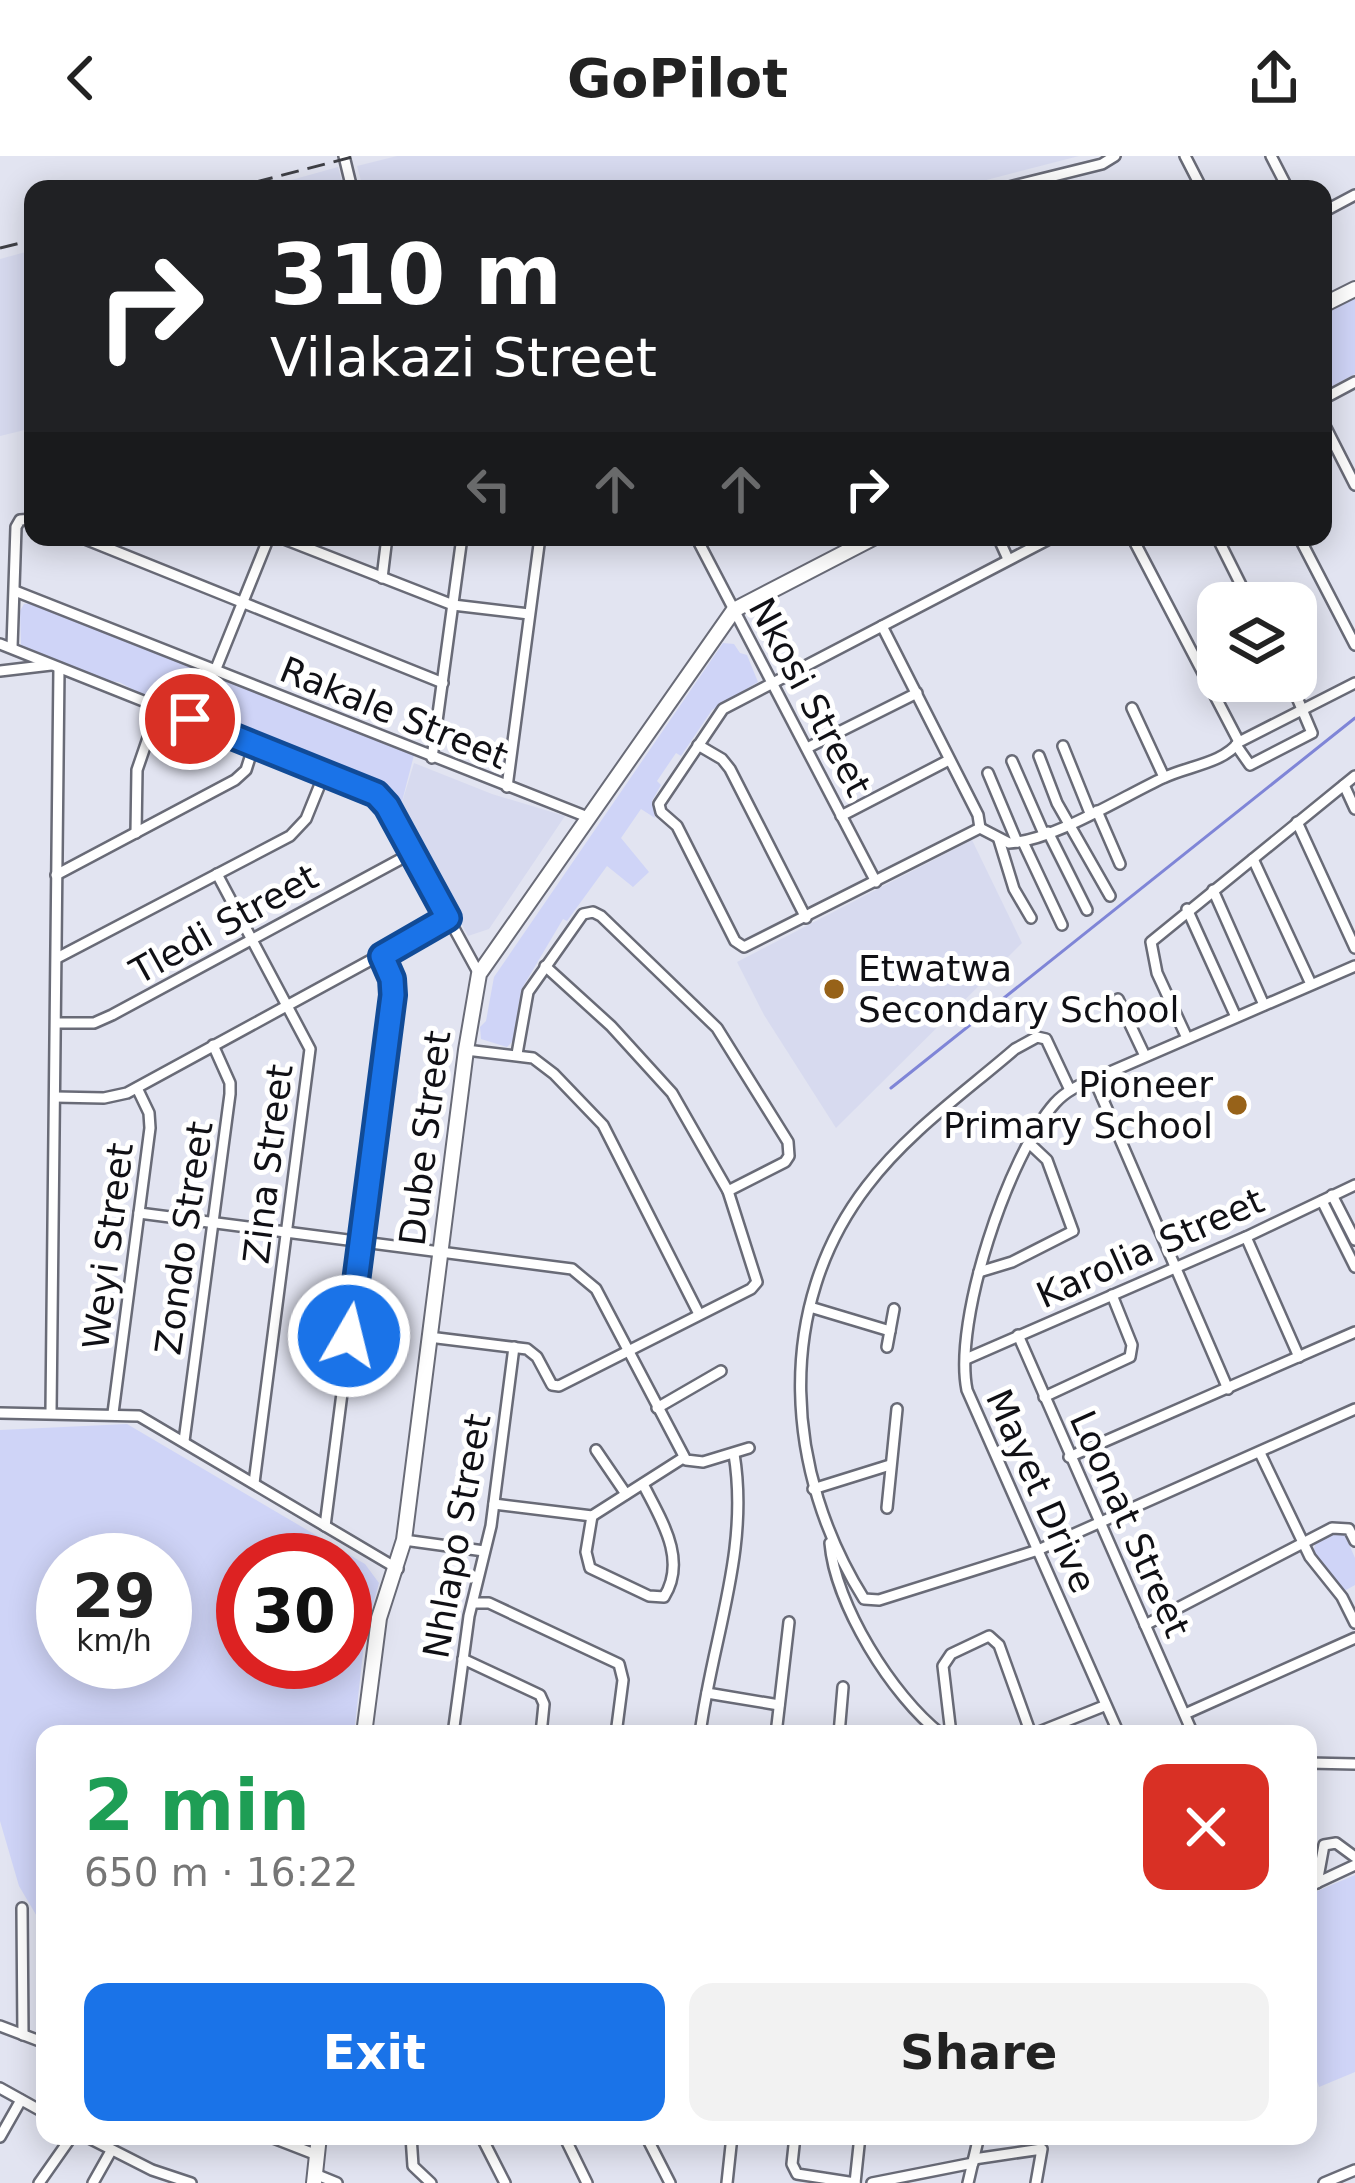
<!DOCTYPE html>
<meta charset="utf-8">
<style>
:root{--surface:#fff;--page:#f2f2f2;--text:#222;--muted:#767676;--accent:#1a73e8}
body{margin:0;font-family:"DejaVu Sans",sans-serif;background:var(--page);color:var(--text);height:100vh;display:flex;flex-direction:column;font-size:45px;white-space:nowrap}
*{box-sizing:border-box;margin:0}
p{font-size:39px;color:var(--muted)}
.icon{flex:none;width:66px;height:66px;fill:none;stroke:currentColor;stroke-width:2;stroke-linecap:round;stroke-linejoin:round}
.map{position:relative;flex:1;overflow:hidden}
.panel{position:absolute;left:36px;top:1569px;width:1281px;height:420px;display:flex;flex-direction:column;background:var(--surface);border-radius:24px;box-shadow:0 6px 30px #0003}
.panel>*{flex:none}
.banner{position:absolute;left:24px;top:24px;width:1308px;height:366px;border-radius:24px;box-shadow:0 6px 30px #0003;background:#202124;color:#fff;overflow:hidden}
.buttons{position:absolute;left:1197px;top:426px;display:grid;gap:24px}
.buttons a{display:grid;place-items:center;width:120px;height:120px;border-radius:24px;background:var(--surface);box-shadow:0 6px 30px #0003;font-size:60px}
.speed{position:absolute;left:36px;top:1377px;display:flex;gap:24px;font-size:60px;font-weight:700;text-align:center}
.speed>*{display:grid;place-content:center;width:156px;height:156px;border-radius:50%;background:var(--surface);box-shadow:0 6px 30px #0003;line-height:1}
.speed small{font-size:30px;font-weight:400}
.speed .limit{border:18px solid #d22;background:#fff;color:#111}
.pin{position:absolute;display:grid;place-items:center;width:102px;height:102px;color:#fff;margin:-51px;border:6px solid #fff;border-radius:50%;box-shadow:0 3px 12px #0007}
.me{position:absolute;width:132px;margin:-66px;rotate:8deg;stroke-linejoin:round;filter:drop-shadow(0 0 9px #0008)}
.turn{display:flex;align-items:center;gap:42px;height:252px;padding:0 48px;font-size:54px}
.turn .icon{width:156px;height:156px;stroke-width:2.5}
.turn b{display:block;font-size:84px;line-height:102px}
.lanes{display:flex;align-items:center;height:114px;padding:0 48px;background:#0003;justify-content:center;gap:60px;direction:ltr}
.lanes .off{opacity:.35}
.round{display:grid;place-items:center;flex:none;width:126px;height:126px;border-radius:24px;background:var(--page)}
.headline{display:flex;align-items:center;justify-content:space-between;height:204px;padding:0 48px}
h1{font-size:72px;font-weight:800;line-height:90px;color:#1e9e55}
.cta{display:flex;gap:24px;margin-top:auto;padding:24px 48px}
.cta a{flex:1;height:138px;border-radius:24px;background:var(--accent);color:#fff;font-size:48px;font-weight:800;line-height:138px;text-align:center}
.cta a+a{background:var(--page);color:var(--text)}
header{display:flex;justify-content:space-between;align-items:center;height:156px;padding:0 48px;background:var(--surface);font-size:54px;font-weight:800}
.map>svg:first-child{display:block}
</style>
<header><svg class="icon" aria-label="back" viewBox="0 0 24 24"><path d="M15 5l-7 7 7 7"/></svg>GoPilot<svg class="icon" aria-label="share" viewBox="0 0 24 24"><path d="M12 15V3M7 8l5-5 5 5M5 13v7h14v-7"/></svg></header>
<div class="map">
<svg width="1355" height="2027" viewBox="0 0 1355 2027">
<rect width="100%" height="100%" fill="#e2e4f1"/>
<!-- built -->
<g fill="#d7daef">
<polygon points="397,0 1079,0 952,33 363,33 357,10"/>
<polygon points="338,11 344,33 259,33"/>
<polygon points="33,94 33,272 0,280 0,103"/>
<polygon points="414,607 492,638 565,660 489,773 468,780 400,653"/>
<polygon points="972,684 1022,787 836,972 764,859 737,806"/>
</g>
<!-- green -->
<g fill="#cfd4f7" fill-rule="evenodd">
<polygon points="1355,142 1355,218 1323,235 1323,158"/>
<polygon points="33,447 414,599 400,653 395,655 388,643 373,631 147,541 119,526 106,525 21,489 20,455 24,448"/>
<polygon points="723,487 734,488 740,497 747,499 758,526 712,554 681,600 676,597 657,625 661,629 652,645 655,662 641,653 621,682 649,716 633,731 607,710 567,765 563,763 521,834 513,885 507,891 481,883 480,871 486,865 494,821"/>
<path d="M127 1268 365 1408 379 1427 365 1478 354 1578H45V1774L19 1730 0 1665V1274ZM63 1404H165V1506H63ZM345 1404V1506H243V1404Z"/>
<polygon points="1338,1376 1345,1379 1355,1402 1355,1429 1346,1434 1339,1432 1313,1396 1316,1386"/>
<polygon points="1355,1719 1355,1916 1319,1931 1308,1899 1308,1739"/>
</g>
<g fill="none" stroke-linecap="round" stroke-linejoin="round">
<!-- stream -->
<polyline stroke="#7f85d7" stroke-width="3" points="891,932 1355,562"/>
<!-- street casing -->
<g stroke="#696b77" stroke-width="14">
<g id="street">
<polyline points="344,0 352,33"/>
<polyline points="1185,0 1202,33"/>
<polyline points="1271,0 1288,33"/>
<polyline points="1001,33 1102,8 1115,0"/>
<polyline points="1323,56 1355,39"/>
<polyline points="1323,243 1355,226"/>
<polyline points="1323,266 1355,329"/>
<polyline points="80,381 443,527"/>
<polyline points="279,381 453,449 529,458"/>
<polyline points="696,381 876,726"/>
<polyline points="998,381 1008,403"/>
<polyline points="1132,381 1239,586"/>
<polyline points="1217,381 1250,447"/>
<polyline points="1299,381 1355,489"/>
<polyline points="382,422 387,381"/>
<polyline points="15,435 590,662"/>
<polyline points="882,470 978,659 980,672"/>
<polyline points="0,488 377,638 387,650 479,818"/>
<polyline points="12,491 16,371 20,364 33,363"/>
<polyline points="0,515 51,509"/>
<polyline points="215,515 269,381"/>
<polyline points="1132,552 1164,621"/>
<polyline points="698,589 722,603 730,613 806,762"/>
<polyline points="1236,589 1250,609 1312,577 1290,525"/>
<polyline points="1063,590 1090,657"/>
<polyline points="807,592 917,537"/>
<polyline points="1039,600 1057,647 1110,740"/>
<polyline points="432,602 462,381"/>
<polyline points="1012,605 1044,678"/>
<polyline points="988,617 1017,686"/>
<polyline points="1344,629 1355,653"/>
<polyline points="507,631 540,381"/>
<polyline points="1097,655 1120,708"/>
<polyline points="841,660 949,604"/>
<polyline points="1297,666 1355,792"/>
<polyline points="980,672 744,791 735,785 677,670 661,656 659,648 723,553 1053,381"/>
<path d="M980 672 1009 687C1053 685 1122 641 1163 622 1187 610 1222 608 1239 586L1355 527"/>
<polyline points="1048,676 1087,754"/>
<polyline points="136,677 137,614 159,550"/>
<polyline points="999,684 1014,733 1031,762"/>
<polyline points="1023,686 1062,769"/>
<polyline points="1253,703 1311,828"/>
<polyline points="217,718 310,893 254,1327"/>
<polyline points="56,719 235,624 246,614 254,589"/>
<polyline points="1213,734 1264,849"/>
<polyline points="1187,753 1236,861"/>
<polyline points="57,802 290,680 306,663 325,616"/>
<polyline points="1118,843 1145,900"/>
<polyline points="56,867 94,867 112,859 412,697"/>
<polyline points="1187,882 1157,817 1151,786 1355,620"/>
<polyline points="466,894 533,902 554,918 603,969 699,1158"/>
<polyline points="517,898 528,836 583,758 593,756 601,760 717,872 788,986 789,1000 785,1006 728,1035"/>
<polyline points="1094,923 1228,1233"/>
<path d="M1070 934 1046 883 1037 881 1015 893C964 937 908 976 867 1030 773 1152 785 1317 864 1443L879 1444 1038 1394 1355 1253"/>
<polyline points="55,941 104,942 127,937 448,762"/>
<polyline points="1332,1039 1355,1084"/>
<polyline points="1322,1045 1355,1111"/>
<polyline points="139,1057 572,1113 596,1133 686,1304 703,1306 749,1292"/>
<polyline points="1246,1081 1299,1201"/>
<polyline points="979,1116 1012,1106 1073,1075 1047,1004 1030,988"/>
<polyline points="810,1151 890,1175"/>
<polyline points="1018,1179 1193,1578"/>
<polyline points="429,1181 527,1193 537,1201 552,1229 559,1230 751,1133 757,1126 728,1035 672,937 611,870 545,810"/>
<polyline points="887,1191 894,1153"/>
<polyline points="966,1203 1246,1081 1355,1029"/>
<polyline points="1044,1241 1130,1201 1132,1189 1112,1139"/>
<polyline points="657,1252 721,1215"/>
<polyline points="51,1256 59,512"/>
<polyline points="0,1257 139,1260 398,1413"/>
<polyline points="113,1257 150,972 149,957 137,932"/>
<polyline points="184,1285 230,938 230,927 213,889"/>
<polyline points="596,1294 626,1338"/>
<polyline points="1260,1297 1310,1401 1342,1441 1355,1467"/>
<polyline points="1069,1301 1355,1176"/>
<polyline points="813,1333 890,1309"/>
<polyline points="494,1348 592,1360 683,1302"/>
<polyline points="887,1352 897,1253"/>
<path d="M592 1360 586 1396 590 1412 649 1440 664 1441C688 1403 660 1362 643 1328"/>
<polyline points="325,1370 393,839 392,823 382,800"/>
<polyline points="404,1384 484,1395"/>
<path d="M830 1387C835 1448 892 1540 941 1578"/>
<polyline points="473,1447 489,1447 619,1508 623,1524 616,1578"/>
<polyline points="1145,1469 1332,1372 1349,1373 1355,1385"/>
<polyline points="463,1503 540,1539 544,1548 541,1578"/>
<polyline points="707,1537 779,1549"/>
<polyline points="1185,1558 1355,1482"/>
<polyline points="453,1578 469,1460 491,1370 514,1191"/>
<path d="M700 1578C712 1483 750 1395 734 1298"/>
<polyline points="776,1578 789,1466"/>
<polyline points="839,1578 843,1531"/>
<polyline points="951,1578 943,1510 951,1498 989,1480 999,1489 1031,1578"/>
<polyline points="1034,1578 1104,1550"/>
<path d="M1119 1578 967 1234C953 1165 1008 1000 1055 947 1066 935 1079 929 1094 923L1355 810"/>
<polyline points="1308,1607 1355,1608"/>
<polyline points="1317,1727 1324,1689 1336,1687 1355,1701"/>
<polyline points="1308,1731 1355,1709"/>
<polyline points="22,1752 23,1879"/>
<polyline points="0,1870 45,1887"/>
<polyline points="0,1932 45,1957"/>
<polyline points="85,1980 152,2014 191,2027"/>
<polyline points="268,1980 317,1999"/>
<polyline points="411,1980 413,2010 431,2027"/>
<polyline points="481,1980 505,2027"/>
<polyline points="564,1980 587,2027"/>
<polyline points="646,1980 670,2027"/>
<polyline points="795,1980 792,2008 797,2018 855,2027"/>
<polyline points="0,1981 21,1944"/>
<polyline points="974,2003 1042,1993 1036,2027"/>
<polyline points="315,2018 337,2027"/>
<polyline points="39,2027 72,1980"/>
<polyline points="93,2027 111,1995"/>
<polyline points="727,2027 732,1980"/>
<polyline points="855,2027 860,1980"/>
<polyline points="872,2027 973,2007"/>
<polyline points="968,2027 979,1980"/>
<polyline points="1324,2027 1355,2014"/>
</g>
</g>
<!-- secondary casing -->
<g stroke="#696b77" stroke-width="18">
<g id="secondary">
<polyline points="1323,149 1355,133"/>
<polyline points="364,1578 379,1462 404,1384 466,894 479,818 734,454 875,381"/>
<polyline points="314,2027 319,1980"/>
</g>
</g>
<!-- street -->
<use href="#street" stroke="#fff" stroke-width="9"/>
<!-- secondary -->
<use href="#secondary" stroke="#fff" stroke-width="14"/>
<!-- rail -->
<g stroke="#3f4046" stroke-width="3" stroke-dasharray="18 9" stroke-linecap="butt">
<polyline points="229,33 356,0"/>
<polyline points="0,92 33,84"/>
</g>
</g>
<g fill="none" stroke-linecap="round" stroke-linejoin="round">
<!-- route casing -->
<g stroke="#114b97" stroke-width="30">
<polyline id="route" points="190,563 376,638 387,650 448,762 382,800 392,823 393,839 349,1180"/>
</g>
<!-- route -->
<use href="#route" stroke="#1a73e8" stroke-width="21"/>
</g>
<!-- markers -->
<g fill="#976219" stroke="#fff" stroke-width="4.5">
<circle cx="834" cy="833" r="12"/>
<circle cx="1237" cy="949" r="12"/>
</g>
<g text-anchor="middle" dominant-baseline="central" stroke-width="10" stroke-linejoin="round" paint-order="stroke">
<!-- street labels -->
<g font-size="36" fill="#101015" stroke="#fff">
<text transform="translate(810 541) rotate(62)">Nkosi Street</text>
<text transform="translate(394 557) rotate(22)">Rakale Street</text>
<text transform="translate(224 768) rotate(-29)">Tledi Street</text>
<text transform="translate(425 982) rotate(-83)">Dube Street</text>
<text transform="translate(268 1008) rotate(-83)">Zina Street</text>
<text transform="translate(184 1082) rotate(-82)">Zondo Street</text>
<text transform="translate(108 1090) rotate(-83)">Weyi Street</text>
<text transform="translate(1150 1092) rotate(-24)">Karolia Street</text>
<text transform="translate(1041 1335) rotate(66)">Mayet Drive</text>
<text transform="translate(1130 1368) rotate(66)">Loonat Street</text>
<text transform="translate(457 1380) rotate(-80)">Nhlapo Street</text>
</g>
<!-- poi labels -->
<g font-size="36" fill="#101015" stroke="#fff" text-anchor="start">
<text x="858" y="812">Etwatwa<tspan x="858" dy="41">Secondary School</tspan></text>
<text x="1213" y="928" text-anchor="end">Pioneer<tspan x="1213" dy="41">Primary School</tspan></text>
</g>
</g>
</svg>
<div class="buttons">
<a><svg class="icon" aria-label="layers" viewBox="0 0 24 24"><path d="M12 4l9 5-9 5-9-5zM3 14l9 5 9-5"/></svg></a>
</div>
<div class="speed"><div>29<small>km/h</small></div><div class="limit">30</div></div>
<div class="pin" style="left:190px;top:563px;background:#d93025"><svg class="icon" aria-label="arrive" viewBox="0 0 24 24"><path d="M6 21V4h12l-3 4 3 4H6"/></svg></div>
<svg class="me" style="left:349px;top:1180px" viewBox="-20 -20 40 40"><circle r="17" fill="#1a73e8" stroke="#fff" stroke-width="3"/><path d="M0-11L8 9 0 5-8 9z" fill="#fff"/></svg>
<div class="banner">
<div class="turn"><svg class="icon" aria-label="right" viewBox="0 0 24 24"><path d="M7 20v-9h11M14 6l5 5-5 5"/></svg><div><b>310 m</b>Vilakazi Street</div></div>
<div class="lanes"><svg class="icon off" aria-label="left" viewBox="0 0 24 24"><path d="M17 20v-9H6M10 6l-5 5 5 5"/></svg><svg class="icon off" aria-label="ahead" viewBox="0 0 24 24"><path d="M12 20V5M6 11l6-6 6 6"/></svg><svg class="icon off" aria-label="ahead" viewBox="0 0 24 24"><path d="M12 20V5M6 11l6-6 6 6"/></svg><svg class="icon" aria-label="right" viewBox="0 0 24 24"><path d="M7 20v-9h11M14 6l5 5-5 5"/></svg></div>
</div>
<section class="panel">
<div class="headline"><div><h1>2 min</h1><p>650 m · 16:22</p></div><a class="round" style="background:#d93025;color:#fff"><svg class="icon" aria-label="close" viewBox="0 0 24 24"><path d="M6 6l12 12M18 6L6 18"/></svg></a></div>
<div class="cta"><a>Exit</a><a>Share</a></div>
</section>
</div>
